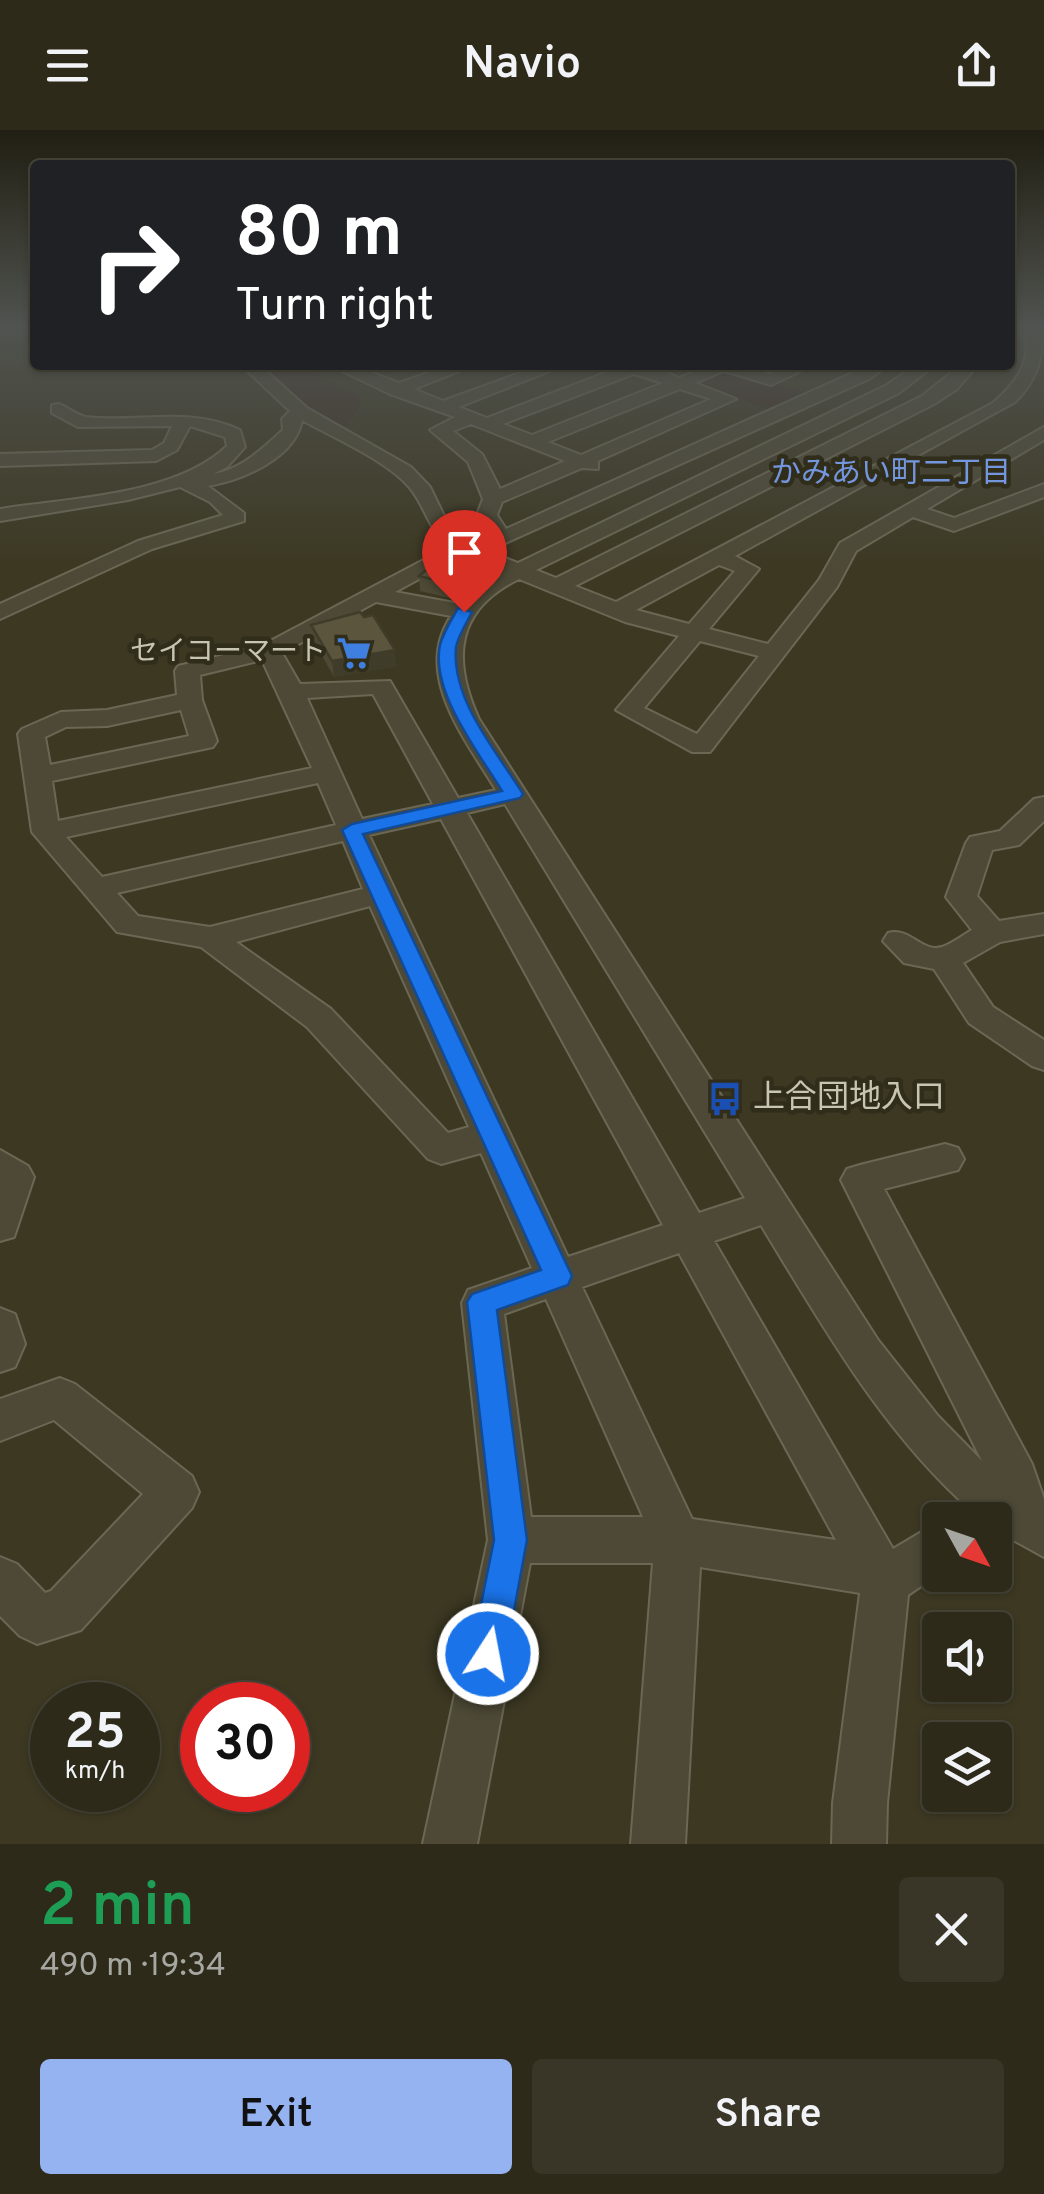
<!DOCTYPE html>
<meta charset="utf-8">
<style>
:root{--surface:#2d2a1a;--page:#393627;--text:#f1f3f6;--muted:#a7a7a2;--line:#484639;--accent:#95b2f1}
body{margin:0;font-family:Overpass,"Noto Sans JP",sans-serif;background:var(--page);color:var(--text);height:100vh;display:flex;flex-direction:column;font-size:38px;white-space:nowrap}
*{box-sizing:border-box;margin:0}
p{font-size:32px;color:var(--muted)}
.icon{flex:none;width:55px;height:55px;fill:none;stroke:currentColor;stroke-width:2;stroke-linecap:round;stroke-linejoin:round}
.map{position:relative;height:1714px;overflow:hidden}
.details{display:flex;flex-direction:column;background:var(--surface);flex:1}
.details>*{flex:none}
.top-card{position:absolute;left:30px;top:30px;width:985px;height:210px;border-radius:10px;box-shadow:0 2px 8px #0004,0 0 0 2px var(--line);background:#202124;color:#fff;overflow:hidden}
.needle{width:65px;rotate:130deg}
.controls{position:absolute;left:922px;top:1372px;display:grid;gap:20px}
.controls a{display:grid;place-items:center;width:90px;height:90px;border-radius:10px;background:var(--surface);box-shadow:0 2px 8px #0004,0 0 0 2px var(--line);font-size:50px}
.speed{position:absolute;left:30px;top:1552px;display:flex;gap:20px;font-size:50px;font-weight:700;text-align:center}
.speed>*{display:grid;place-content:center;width:130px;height:130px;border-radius:50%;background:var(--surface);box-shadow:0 2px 8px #0004,0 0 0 2px var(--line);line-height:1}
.speed small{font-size:25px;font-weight:400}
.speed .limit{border:15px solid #d22;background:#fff;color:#111}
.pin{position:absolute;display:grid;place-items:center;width:85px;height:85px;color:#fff;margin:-102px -42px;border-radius:50% 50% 50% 0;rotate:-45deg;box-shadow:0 0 10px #0007}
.pin .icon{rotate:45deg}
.me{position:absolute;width:110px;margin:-55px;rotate:11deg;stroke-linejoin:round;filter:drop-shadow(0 0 8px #0008)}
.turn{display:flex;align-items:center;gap:35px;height:210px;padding:0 40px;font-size:45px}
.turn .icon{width:130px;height:130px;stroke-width:2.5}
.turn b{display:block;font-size:70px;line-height:85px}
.round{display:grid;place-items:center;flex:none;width:105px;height:105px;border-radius:10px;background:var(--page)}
.overview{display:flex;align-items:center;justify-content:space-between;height:170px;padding:0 40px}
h1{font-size:60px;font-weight:600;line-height:75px;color:#1e9e55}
.button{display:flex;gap:20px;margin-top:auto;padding:20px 40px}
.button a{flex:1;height:115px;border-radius:10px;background:var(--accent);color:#111;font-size:40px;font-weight:600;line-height:115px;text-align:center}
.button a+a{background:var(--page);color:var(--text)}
header{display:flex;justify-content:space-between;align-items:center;height:130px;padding:0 40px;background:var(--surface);font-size:45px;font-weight:600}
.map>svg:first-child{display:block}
</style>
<header><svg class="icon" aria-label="menu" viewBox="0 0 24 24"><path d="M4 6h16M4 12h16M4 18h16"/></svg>Navio<svg class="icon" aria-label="share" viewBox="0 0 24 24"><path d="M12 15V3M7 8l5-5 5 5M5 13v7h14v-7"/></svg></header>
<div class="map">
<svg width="1044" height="1714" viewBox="0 0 1044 1714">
<rect width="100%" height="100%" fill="#3c3822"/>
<!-- green -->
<g fill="#3d2d24">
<polygon points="254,235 308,235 322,249 360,267 359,278 339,303 294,266 284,252"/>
<polygon points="726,238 804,262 779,274 777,276 782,281 778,283 694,251"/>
</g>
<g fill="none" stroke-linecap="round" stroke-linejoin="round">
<!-- minor casing -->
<g stroke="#6a6754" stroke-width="4">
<g id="minor">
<path d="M1025 197H1041C1044 229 1037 250 1015 272L735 426 759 439 709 499 768 514 819 450 840 413 1044 297V310L927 379 954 388 1044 354V367L954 401 913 387 856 421 837 457 710 622H692L616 580 679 506 625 492 519 449C455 480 452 530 479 589L878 1210 938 1286 982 1331 841 1050 847 1039 860 1035 945 1014 958 1018 964 1029 958 1040 884 1059 1032 1334 1044 1369V1427L995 1400V1390H982L974 1383C882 1302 824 1198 761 1095L714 1111 893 1419 940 1391V1443L908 1465 887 1673 886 1714H832L833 1673 860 1463 700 1437 685 1714H631L653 1433H530L477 1714H423L488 1410 462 1173 468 1160 532 1138 481 1023 441 1034 428 1029 307 897 201 817 117 802 32 702 18 604 22 599 61 582 107 580 177 565 175 541 178 536 261 516 450 416C426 397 427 379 410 358 388 331 332 307 302 290 296 327 244 350 208 356L244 383V391L152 419 0 489V474L138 411 223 385 210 372 180 357 128 370 0 391V379C68 368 175 366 227 316L225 307 190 296 177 320 156 331 0 336V324L152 320 164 313 172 296 78 297 52 283V275L58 274C68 277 76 285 86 287 139 293 189 276 240 300L245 317 227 337 213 344C243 339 261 319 283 300L282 289 290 281 241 235H259L307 278 411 337 430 357 449 396 479 418 518 433 887 255 916 235H935L899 263 536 440 556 448 922 266 961 235H978L957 259 934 274 575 456 616 472 993 273C1018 251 1032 232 1025 197ZM463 425 500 441 460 474 395 462ZM719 435 735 441 689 494 636 480ZM376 472 451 486C412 545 466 610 496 660L458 668 390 551 300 554 282 523ZM700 511 759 526 697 604 644 578ZM262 530 312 638 58 691 52 651 213 617 217 611 202 570 200 545ZM373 564 433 674 362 689 307 568ZM181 580 189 606 50 635 45 607 66 597 107 596ZM318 653 336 695 102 747 66 707ZM505 674 745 1068 699 1083 467 683ZM441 689 663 1095 568 1127 369 705ZM343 711 363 759 210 797 138 786 117 763ZM370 776 469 997 448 1003 331 879 236 812ZM679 1123 836 1410 692 1389 582 1157ZM546 1169 643 1387H531L504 1184Z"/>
<path d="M330 235H353L399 253 451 235H475L414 259 443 271 542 235H565L459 277 487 288 618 238 616 235H649L679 248 711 235H738L770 244 792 235H814L771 255 724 241 695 253 736 269 598 331V339L582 338 502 372 497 385 506 399 870 235H889L869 249 501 415 494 413 477 385 483 369 468 332 430 300 455 287 390 264ZM634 244 663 253 532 305 503 294ZM680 259 711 269 581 325 548 312ZM471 294 565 331 500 359 482 324 453 301Z"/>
<path d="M1044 667V691L1019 715 992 720 977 766 999 791 1044 784V804L1000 812 963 833 993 877 1044 910V940L1032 936 969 893 934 839 904 833 883 811 888 803C911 797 921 823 942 817 952 814 963 805 972 800L946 767 966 713 970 707 1000 701 1034 669Z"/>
<polygon points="0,1020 28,1036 34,1047 14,1107 0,1111"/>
<polygon points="0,1178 15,1184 25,1214 15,1237 0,1242"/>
<polygon points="60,1248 75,1254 192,1346 199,1362 192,1378 81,1500 37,1514 20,1506 0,1486 0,1427 17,1434 45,1463 51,1461 143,1364 54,1290 0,1311 0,1269"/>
</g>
</g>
<!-- minor -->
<use href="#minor" fill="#4d4936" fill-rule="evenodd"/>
</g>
<!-- wall -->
<g fill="#4d4934">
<polygon points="481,428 481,442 453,469 420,461 419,446"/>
<polygon points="311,495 396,536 334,547 313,510"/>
</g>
<!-- shaded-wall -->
<g fill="#3f3c2a">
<polygon points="481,428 481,442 453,469 452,454"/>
<polygon points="395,520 396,536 334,547 332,531"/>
</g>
<!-- building -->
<g fill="#5a553c" stroke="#3f3c2a" stroke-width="2.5">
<polygon points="451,420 481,428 452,454 419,446"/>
<polygon points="360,482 364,487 373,485 395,520 332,531 311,495"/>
</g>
<!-- sky -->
<linearGradient id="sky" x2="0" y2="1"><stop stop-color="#211f13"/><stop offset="0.45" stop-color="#50534f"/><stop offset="1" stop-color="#50534f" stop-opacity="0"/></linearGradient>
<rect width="1044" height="437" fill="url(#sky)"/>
<!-- route -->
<path fill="#1a73e8" stroke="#114b97" stroke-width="2.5" d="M458 478 472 482C467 492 458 506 456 517 451 570 497 622 523 664L520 668 363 704 572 1146 568 1155 497 1180 527 1410 506 1524 501 1536 488 1541 476 1536 471 1524 494 1410 467 1172 472 1164 541 1140 342 700 352 694 502 661C479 623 430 561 440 515 443 503 452 489 458 478Z"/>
<!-- icons -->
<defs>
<g id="supermarket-bare" transform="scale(2.7)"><path d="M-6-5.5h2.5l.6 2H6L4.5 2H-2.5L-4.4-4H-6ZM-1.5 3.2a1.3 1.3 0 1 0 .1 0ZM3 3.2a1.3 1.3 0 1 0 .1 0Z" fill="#3f7fe0" stroke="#312d1b" stroke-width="2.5" paint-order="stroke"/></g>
<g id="bus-bare" transform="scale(2.7)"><path d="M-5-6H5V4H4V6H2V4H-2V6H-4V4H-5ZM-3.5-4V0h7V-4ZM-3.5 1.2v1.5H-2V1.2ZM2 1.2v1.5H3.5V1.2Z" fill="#1a4fb4" stroke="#312d1b" stroke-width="2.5" paint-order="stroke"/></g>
</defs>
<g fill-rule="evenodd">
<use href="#supermarket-bare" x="354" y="523"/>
<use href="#bus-bare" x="725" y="969"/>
</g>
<g text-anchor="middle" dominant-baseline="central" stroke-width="9" stroke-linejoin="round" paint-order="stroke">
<!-- far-poi labels -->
<g font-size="28" fill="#c8c5b1" stroke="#312d1b" text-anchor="end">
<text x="326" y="523">セイコーマート</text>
</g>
<!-- far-neighbourhood labels -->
<g font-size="30" fill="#7496de" stroke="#312d1b">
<text x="891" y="344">かみあい町二丁目</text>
</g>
<!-- poi labels -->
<g font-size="32" fill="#c8c5b1" stroke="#312d1b" text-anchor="start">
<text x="753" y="969">上合団地入口</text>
</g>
</g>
</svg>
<div class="controls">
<a><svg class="needle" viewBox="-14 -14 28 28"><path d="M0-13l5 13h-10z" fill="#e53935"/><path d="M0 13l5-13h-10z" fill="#a7a7a2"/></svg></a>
<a><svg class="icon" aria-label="sound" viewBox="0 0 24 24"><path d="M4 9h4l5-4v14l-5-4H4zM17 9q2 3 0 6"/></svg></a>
<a><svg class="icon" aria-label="layers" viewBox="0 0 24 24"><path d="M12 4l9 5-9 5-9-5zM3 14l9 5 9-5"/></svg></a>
</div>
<div class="speed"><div>25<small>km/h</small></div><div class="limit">30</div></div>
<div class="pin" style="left:464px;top:482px;background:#d93025"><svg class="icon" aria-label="arrive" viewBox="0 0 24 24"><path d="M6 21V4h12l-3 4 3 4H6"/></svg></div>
<svg class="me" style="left:488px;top:1524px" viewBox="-20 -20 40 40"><circle r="17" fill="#1a73e8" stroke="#fff" stroke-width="3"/><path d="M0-11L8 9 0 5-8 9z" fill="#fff"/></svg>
<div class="top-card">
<div class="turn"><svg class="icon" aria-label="right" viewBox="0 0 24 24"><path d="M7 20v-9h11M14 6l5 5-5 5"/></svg><div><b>80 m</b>Turn right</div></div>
</div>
</div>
<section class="details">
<div class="overview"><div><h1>2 min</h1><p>490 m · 19:34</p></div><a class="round"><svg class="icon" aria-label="close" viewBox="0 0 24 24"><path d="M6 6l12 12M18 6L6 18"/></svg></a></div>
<div class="button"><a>Exit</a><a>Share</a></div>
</section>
